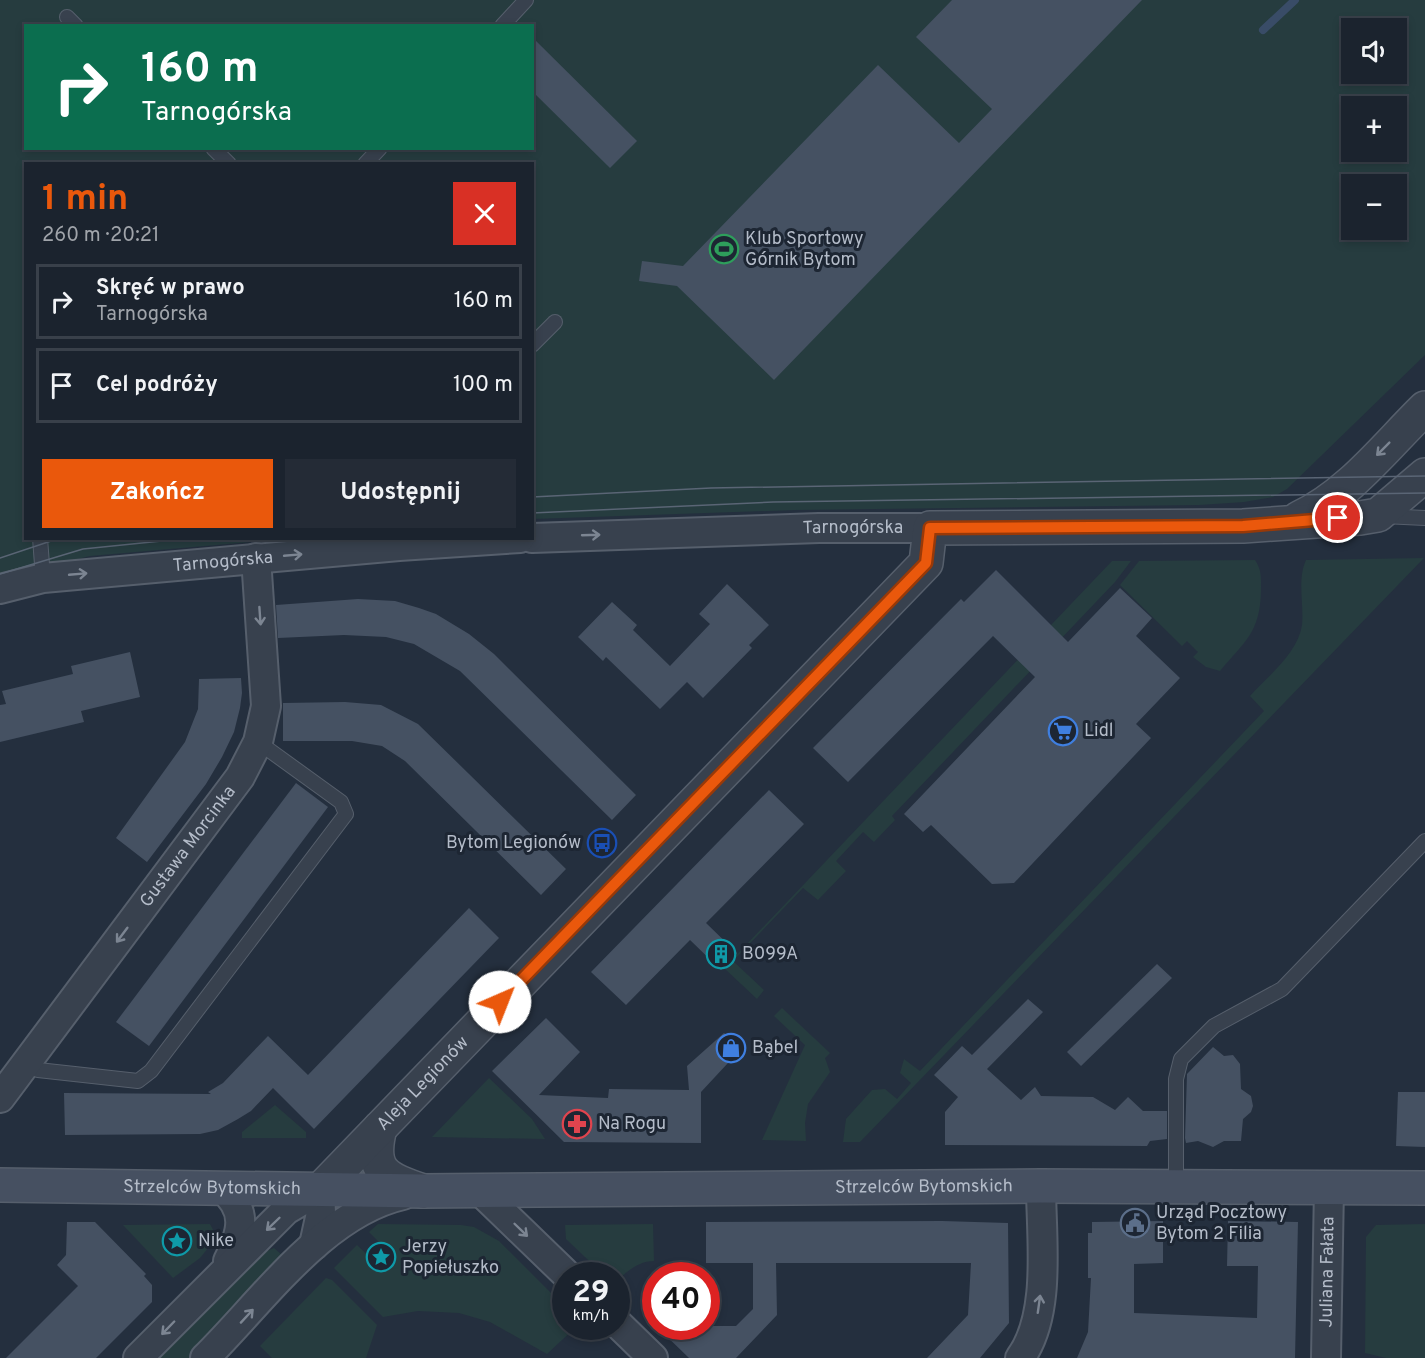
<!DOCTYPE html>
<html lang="pl">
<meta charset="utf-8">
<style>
:root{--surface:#1b232e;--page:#242b36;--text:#f1f3f6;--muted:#a0a4aa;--line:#39404a;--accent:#ea580c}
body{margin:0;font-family:Overpass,sans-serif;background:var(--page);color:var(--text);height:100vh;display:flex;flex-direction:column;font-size:22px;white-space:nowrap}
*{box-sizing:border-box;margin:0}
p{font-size:20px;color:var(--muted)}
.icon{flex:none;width:33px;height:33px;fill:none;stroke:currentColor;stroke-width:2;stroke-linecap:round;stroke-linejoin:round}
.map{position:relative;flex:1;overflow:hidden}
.sheet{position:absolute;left:24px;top:162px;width:510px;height:378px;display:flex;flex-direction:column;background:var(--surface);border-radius:0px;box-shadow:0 3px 9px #0003,0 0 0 2px var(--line)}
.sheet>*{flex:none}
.guide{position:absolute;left:24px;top:24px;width:510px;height:126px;border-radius:0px;box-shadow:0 3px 9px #0003,0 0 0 2px var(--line);background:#0b6e4f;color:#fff;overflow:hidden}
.controls{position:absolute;left:1341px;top:18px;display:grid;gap:12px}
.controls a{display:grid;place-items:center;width:66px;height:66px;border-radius:0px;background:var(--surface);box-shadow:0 3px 9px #0003,0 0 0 2px var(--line);font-size:30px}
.speed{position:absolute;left:552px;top:1262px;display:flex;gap:12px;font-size:30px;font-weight:700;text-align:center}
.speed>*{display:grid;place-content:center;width:78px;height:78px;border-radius:50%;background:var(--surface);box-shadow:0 3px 9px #0003,0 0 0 2px var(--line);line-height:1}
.speed small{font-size:15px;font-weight:400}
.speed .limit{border:9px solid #d22;background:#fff;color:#111}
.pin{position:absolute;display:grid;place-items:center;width:51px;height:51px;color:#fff;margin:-26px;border:3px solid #fff;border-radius:50%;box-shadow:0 2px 6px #0007}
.me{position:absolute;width:66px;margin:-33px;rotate:44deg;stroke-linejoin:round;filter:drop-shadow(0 0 4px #0008)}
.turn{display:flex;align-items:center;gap:21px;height:126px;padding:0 18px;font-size:27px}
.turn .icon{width:78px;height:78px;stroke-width:2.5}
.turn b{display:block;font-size:42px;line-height:51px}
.round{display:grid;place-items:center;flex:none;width:63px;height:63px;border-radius:0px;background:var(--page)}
.head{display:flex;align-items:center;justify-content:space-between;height:102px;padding:0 18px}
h1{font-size:36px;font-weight:700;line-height:45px;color:var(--accent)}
.action{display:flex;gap:12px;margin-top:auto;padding:12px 18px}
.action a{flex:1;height:69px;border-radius:0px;background:var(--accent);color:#fff;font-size:24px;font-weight:700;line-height:69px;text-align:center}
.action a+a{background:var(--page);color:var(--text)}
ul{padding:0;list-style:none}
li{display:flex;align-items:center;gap:18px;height:75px;margin:0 12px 9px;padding:0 6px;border:3px solid var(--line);border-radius:0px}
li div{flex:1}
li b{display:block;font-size:22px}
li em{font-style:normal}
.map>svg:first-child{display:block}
</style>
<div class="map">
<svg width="1425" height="1358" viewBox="0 0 1425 1358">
<rect width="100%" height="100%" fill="#242f3e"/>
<!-- green -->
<g fill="#263c3f" fill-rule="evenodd">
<path d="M0 0H1425V355L1287 489 1273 497 1244 502 1199 505 796 510 533 519 532 164H26V538L285 539 90 556 42 568 0 584ZM26 26H532V148H26ZM1352 28H1396V74H1352ZM1352 106H1396V152H1352ZM1352 184H1396V230H1352Z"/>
<path d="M1424 558 860 1142H843L846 1119 872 1090 885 1089 897 1099 911 1083 900 1073 904 1059 920 1071 1264 711 1250 696C1268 676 1298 653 1302 625 1304 603 1297 580 1306 560Z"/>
<path d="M1255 560C1262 570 1261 579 1261 591 1260 633 1245 641 1220 671L1206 667 1193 657 1198 652 1187 641 1182 646 1120 585 1139 561Z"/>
<polygon points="1112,561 1131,561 1115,582 892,816 895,820 874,842 863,832 836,861 846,871 818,900 803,888 733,961 764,990 757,999 724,968"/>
<polygon points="782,1008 830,1053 825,1058 830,1072 808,1104 805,1123 806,1141 762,1140 805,1045 774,1016"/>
<polygon points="489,1078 532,1119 545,1139 432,1137"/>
<polygon points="275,1105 306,1132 306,1138 242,1138 242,1132"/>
<polygon points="210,1224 217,1237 200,1258 173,1278 123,1225"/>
<polygon points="378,1224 461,1225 474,1227 499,1241 565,1307 566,1326 577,1326 547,1354 490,1322 459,1313 418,1311 383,1317 334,1268 357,1245 384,1271 396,1259 369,1232"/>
<path d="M653 1224 654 1261C639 1261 627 1271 617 1281L616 1275H604L566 1239 565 1225Z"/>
<polygon points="1425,1224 1425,1358 1386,1358 1365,1353 1366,1237 1376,1225"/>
<polygon points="274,1248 283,1256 274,1274 190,1358 156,1358 262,1253"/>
<polygon points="326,1278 332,1280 377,1325 366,1358 272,1358 260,1346"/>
</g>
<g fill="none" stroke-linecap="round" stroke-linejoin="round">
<!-- stream -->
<polyline stroke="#394c67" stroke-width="8" points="1263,30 1295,0"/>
</g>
<!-- building -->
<g fill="#455162">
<polygon points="952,0 1142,0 774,380 677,286 639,281 642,261 683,266 878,65 959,143 992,109 916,37"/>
<polygon points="532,37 637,141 610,168 532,91"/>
<polygon points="996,570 1068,642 1120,588 1152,618 1136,636 1180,678 1136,724 1151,738 1014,883 992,884 931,825 923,832 904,814 1035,677 993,636 848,782 813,748 961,599 964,602"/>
<polygon points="727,584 769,625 749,645 752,648 703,698 687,682 660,709 606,657 603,661 578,637 612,602 637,625 633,630 670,666 710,624 699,614"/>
<polygon points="358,599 395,601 419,608 436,614 469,634 494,654 636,795 612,820 460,671 414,644 386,637 344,635 278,638 276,605"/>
<polygon points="130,652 140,697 81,711 84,722 0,742 0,705 6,704 2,691 73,674 71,666"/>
<polygon points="241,678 242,693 240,708 234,732 222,757 206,784 147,862 116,838 185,742 198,709 199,679"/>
<polygon points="345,702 381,705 418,724 566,869 541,895 405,761 382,746 352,741 283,741 283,703"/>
<polygon points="296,783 328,807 149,1046 116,1022"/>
<polygon points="769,790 804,824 706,923 737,953 721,970 690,940 626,1005 591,972"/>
<polygon points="469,908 499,938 314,1129 273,1088 251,1111 238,1119 218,1130 200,1134 65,1135 64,1093 211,1094 208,1092 223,1083 268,1036 308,1075"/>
<polygon points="1157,964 1172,978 1081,1066 1067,1052"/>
<polygon points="1028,999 1043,1012 987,1069 1021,1100 1035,1087 1041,1096 1093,1097 1115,1110 1128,1097 1143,1111 1167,1111 1167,1139 1150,1141 1147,1146 945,1145 945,1112 958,1097 934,1075 962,1046 972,1055"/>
<polygon points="546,1018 580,1052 539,1095 608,1098 609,1089 689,1090 687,1066 724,1033 741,1049 701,1092 701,1143 564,1142 492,1071"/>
<polygon points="1213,1047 1224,1056 1233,1055 1240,1064 1241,1089 1251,1096 1253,1106 1251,1112 1243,1119 1241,1141 1224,1141 1213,1147 1198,1141 1186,1143 1185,1138 1187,1074"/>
<polygon points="1398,1092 1425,1092 1425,1147 1396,1146"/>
<polygon points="942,1221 1008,1223 1009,1323 980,1358 927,1358 968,1315 971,1263 776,1263 777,1315 736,1358 689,1358 656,1326 736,1326 753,1309 753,1263 706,1263 706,1222"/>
<polygon points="1163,1221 1163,1263 1134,1264 1134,1313 1257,1318 1258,1266 1227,1266 1228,1221 1298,1222 1295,1358 1077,1358 1088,1332 1091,1278 1088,1278 1088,1233 1092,1233 1092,1222"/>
<polygon points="67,1222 95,1222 146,1274 144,1276 152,1285 152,1302 96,1358 6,1358 78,1286 57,1265 66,1255"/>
</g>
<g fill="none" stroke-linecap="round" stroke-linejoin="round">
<!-- service casing -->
<g stroke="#565f6c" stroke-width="16">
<g id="service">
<polyline points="67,17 76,26"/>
<polyline points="502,26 526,0"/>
<polyline points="213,148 229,164"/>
<polyline points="365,164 380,148"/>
<polyline points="532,345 555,322"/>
<polyline points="1383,516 1425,518"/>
<polyline points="40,538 43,578"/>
<polyline points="27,1062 38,1070 138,1081 151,1071 346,814 341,802 258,742"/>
<polyline points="1176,1187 1176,1079 1181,1059 1214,1026 1282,989 1425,841"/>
</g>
</g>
<!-- minor casing -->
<g stroke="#565f6c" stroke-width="32">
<g id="minor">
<path id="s1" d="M532 538 819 528H930"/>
<path id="s2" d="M0 589 43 578 399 546 520 538"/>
<path id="s3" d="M0 1098 240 777 258 742 266 706 256 558"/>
<path d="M221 1188C249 1210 242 1233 228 1261"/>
<polyline points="479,1190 567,1275"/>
<polyline points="616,1322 653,1358"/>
<polyline points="138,1358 286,1210 320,1190 321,1213 314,1245"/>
<path d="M205 1358C262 1302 323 1213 403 1195"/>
<path d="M1020 1358C1052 1315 1041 1237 1041 1186"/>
<path id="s4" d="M1326 1358 1329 1187"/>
</g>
</g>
<!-- tertiary casing -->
<g stroke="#565f6c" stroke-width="36">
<g id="tertiary">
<path d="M1299 518C1349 495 1386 446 1425 408"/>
<path d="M380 1128C369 1171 385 1179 423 1191"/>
<path id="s5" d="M320 1190 926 563 930 528 1243 526 1360 518 1378 515 1425 475"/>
</g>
</g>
<!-- secondary casing -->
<g stroke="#565f6c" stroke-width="36">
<g id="secondary">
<path id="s6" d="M0 1185 423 1191 1041 1186 1425 1188"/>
</g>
</g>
<!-- service -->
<use href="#service" stroke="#38414e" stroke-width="14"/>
<!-- minor -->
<use href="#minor" stroke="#38414e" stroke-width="28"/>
<!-- tertiary -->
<use href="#tertiary" stroke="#38414e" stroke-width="33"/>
<!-- secondary -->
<use href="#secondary" stroke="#465061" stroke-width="33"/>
<!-- tram -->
<g stroke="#5a6575" stroke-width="1.5">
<polyline points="532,497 711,488 1425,476"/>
<polyline points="532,513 773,502 1425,493"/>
<polyline points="0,558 60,538"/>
<polyline points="0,574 83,549 191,538"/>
</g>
</g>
<!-- one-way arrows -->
<defs><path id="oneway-shaft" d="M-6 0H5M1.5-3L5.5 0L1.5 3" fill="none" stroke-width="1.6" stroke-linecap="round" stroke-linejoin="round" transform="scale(1.5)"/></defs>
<g stroke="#7c8592">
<use href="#oneway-shaft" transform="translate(1383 449) rotate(135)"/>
<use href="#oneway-shaft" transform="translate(591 535) rotate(-2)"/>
<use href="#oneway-shaft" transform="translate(293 555) rotate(-5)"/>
<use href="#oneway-shaft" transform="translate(78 574) rotate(-5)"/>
<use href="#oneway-shaft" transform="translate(260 616) rotate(86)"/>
<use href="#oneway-shaft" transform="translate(122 935) rotate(127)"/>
<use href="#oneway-shaft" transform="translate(273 1224) rotate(136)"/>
<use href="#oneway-shaft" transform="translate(521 1230) rotate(44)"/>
<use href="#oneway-shaft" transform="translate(1039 1304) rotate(-82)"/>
<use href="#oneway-shaft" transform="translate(247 1316) rotate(-47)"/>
<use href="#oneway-shaft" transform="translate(168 1328) rotate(134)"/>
</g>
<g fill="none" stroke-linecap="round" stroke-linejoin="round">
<!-- route casing -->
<g stroke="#983908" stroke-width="15">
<polyline id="route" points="500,1002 926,563 930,528 1243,526 1338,518"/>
</g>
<!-- route -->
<use href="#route" stroke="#ea580c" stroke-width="10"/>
</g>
<!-- icons -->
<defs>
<g id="stadium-ring" transform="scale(1.5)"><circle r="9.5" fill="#1d2633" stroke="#2e9e5b" stroke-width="1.5"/><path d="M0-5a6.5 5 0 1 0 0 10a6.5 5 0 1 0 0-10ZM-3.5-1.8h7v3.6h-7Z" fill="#2e9e5b"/></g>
<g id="supermarket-ring" transform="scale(1.5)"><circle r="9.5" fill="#1d2633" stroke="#3f7fe0" stroke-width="1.5"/><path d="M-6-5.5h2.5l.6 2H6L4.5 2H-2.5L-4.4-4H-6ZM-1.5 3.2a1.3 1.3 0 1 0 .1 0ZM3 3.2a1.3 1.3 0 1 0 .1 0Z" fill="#3f7fe0"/></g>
<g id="bus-ring" transform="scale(1.5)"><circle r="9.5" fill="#1d2633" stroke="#1a4fb4" stroke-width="1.5"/><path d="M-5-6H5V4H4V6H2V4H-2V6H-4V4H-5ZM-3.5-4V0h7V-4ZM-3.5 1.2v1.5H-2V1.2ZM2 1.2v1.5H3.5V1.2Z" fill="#1a4fb4"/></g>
<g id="building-ring" transform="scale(1.5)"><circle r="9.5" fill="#1d2633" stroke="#0f9aa8" stroke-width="1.5"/><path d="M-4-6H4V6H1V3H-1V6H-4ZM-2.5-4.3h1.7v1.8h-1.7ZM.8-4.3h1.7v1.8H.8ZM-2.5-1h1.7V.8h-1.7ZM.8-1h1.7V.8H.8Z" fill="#0f9aa8"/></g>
<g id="shop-ring" transform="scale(1.5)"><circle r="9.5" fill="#1d2633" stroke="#3f7fe0" stroke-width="1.5"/><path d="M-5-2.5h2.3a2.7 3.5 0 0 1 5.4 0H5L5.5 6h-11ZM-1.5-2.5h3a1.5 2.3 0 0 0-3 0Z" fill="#3f7fe0"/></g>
<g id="pharmacy-ring" transform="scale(1.5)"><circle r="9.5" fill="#1d2633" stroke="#e0444e" stroke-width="1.5"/><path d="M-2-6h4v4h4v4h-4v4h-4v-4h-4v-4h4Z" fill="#e0444e"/></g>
<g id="civic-ring" transform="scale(1.5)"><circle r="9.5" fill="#1d2633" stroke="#5c6f8a" stroke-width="1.5"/><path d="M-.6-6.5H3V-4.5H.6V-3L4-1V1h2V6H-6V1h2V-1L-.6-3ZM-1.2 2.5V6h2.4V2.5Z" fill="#5c6f8a"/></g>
<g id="sight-ring" transform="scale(1.5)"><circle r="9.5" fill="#1d2633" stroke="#0f9aa8" stroke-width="1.5"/><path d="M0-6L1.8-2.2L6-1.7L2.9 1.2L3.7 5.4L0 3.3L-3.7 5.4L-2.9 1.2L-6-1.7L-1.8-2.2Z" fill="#0f9aa8"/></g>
</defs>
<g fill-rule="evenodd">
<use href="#stadium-ring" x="724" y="249"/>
<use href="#supermarket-ring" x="1063" y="731"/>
<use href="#bus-ring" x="602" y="843"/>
<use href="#building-ring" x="721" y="954"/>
<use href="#shop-ring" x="731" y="1048"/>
<use href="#pharmacy-ring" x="577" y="1124"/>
<use href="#civic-ring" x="1135" y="1223"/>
<use href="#sight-ring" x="177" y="1241"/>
<use href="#sight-ring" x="381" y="1257"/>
</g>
<g text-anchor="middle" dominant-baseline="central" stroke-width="6" stroke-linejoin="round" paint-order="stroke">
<!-- poi labels -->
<g font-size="18" fill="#b4bcc9" stroke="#1d2633" text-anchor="start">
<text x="745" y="239">Klub Sportowy<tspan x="745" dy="21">Górnik Bytom</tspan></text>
<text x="1084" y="731">Lidl</text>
<text x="581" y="843" text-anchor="end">Bytom Legionów</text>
<text x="742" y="954">B099A</text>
<text x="752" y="1048">Bąbel</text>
<text x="598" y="1124">Na Rogu</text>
<text x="1156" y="1213">Urząd Pocztowy<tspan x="1156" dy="21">Bytom 2 Filia</tspan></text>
<text x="198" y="1241">Nike</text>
<text x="402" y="1247">Jerzy<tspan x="402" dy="21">Popiełuszko</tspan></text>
</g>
<!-- street labels -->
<g font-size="18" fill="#b4bcc9" stroke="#1d2633">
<text stroke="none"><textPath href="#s1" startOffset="321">Tarnogórska</textPath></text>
<text stroke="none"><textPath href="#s2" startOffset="225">Tarnogórska</textPath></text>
<text stroke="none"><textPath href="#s3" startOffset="314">Gustawa Morcinka</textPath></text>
<text stroke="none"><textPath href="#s5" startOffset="148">Aleja Legionów</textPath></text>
<text stroke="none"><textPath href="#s6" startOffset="924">Strzelców Bytomskich</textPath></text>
<text stroke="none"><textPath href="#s6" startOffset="212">Strzelców Bytomskich</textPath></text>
<text stroke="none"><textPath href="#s4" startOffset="86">Juliana Fałata</textPath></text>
</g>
</g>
</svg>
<div class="controls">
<a><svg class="icon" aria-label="sound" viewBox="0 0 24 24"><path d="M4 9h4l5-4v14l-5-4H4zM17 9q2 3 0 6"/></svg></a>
<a>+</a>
<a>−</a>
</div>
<div class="speed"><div>29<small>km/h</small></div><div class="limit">40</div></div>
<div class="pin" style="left:1338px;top:518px;background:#d93025"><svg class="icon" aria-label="arrive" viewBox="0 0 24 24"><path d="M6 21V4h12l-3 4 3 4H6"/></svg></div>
<svg class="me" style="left:500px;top:1002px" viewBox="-20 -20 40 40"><circle r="19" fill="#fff"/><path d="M0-13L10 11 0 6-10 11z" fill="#ea580c"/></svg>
<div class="guide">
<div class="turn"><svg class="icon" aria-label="right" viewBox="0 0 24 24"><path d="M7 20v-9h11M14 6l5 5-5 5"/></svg><div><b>160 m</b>Tarnogórska</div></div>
</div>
<section class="sheet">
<div class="head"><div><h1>1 min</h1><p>260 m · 20:21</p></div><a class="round" style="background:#d93025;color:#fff"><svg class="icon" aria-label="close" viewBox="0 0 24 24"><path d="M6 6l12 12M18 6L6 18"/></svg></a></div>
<ul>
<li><svg class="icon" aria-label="right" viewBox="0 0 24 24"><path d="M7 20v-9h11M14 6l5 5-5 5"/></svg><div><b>Skręć w prawo</b><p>Tarnogórska</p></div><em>160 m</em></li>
<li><svg class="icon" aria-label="arrive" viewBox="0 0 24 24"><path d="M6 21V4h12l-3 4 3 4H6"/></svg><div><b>Cel podróży</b></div><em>100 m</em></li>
</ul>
<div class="action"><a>Zakończ</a><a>Udostępnij</a></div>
</section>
</div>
